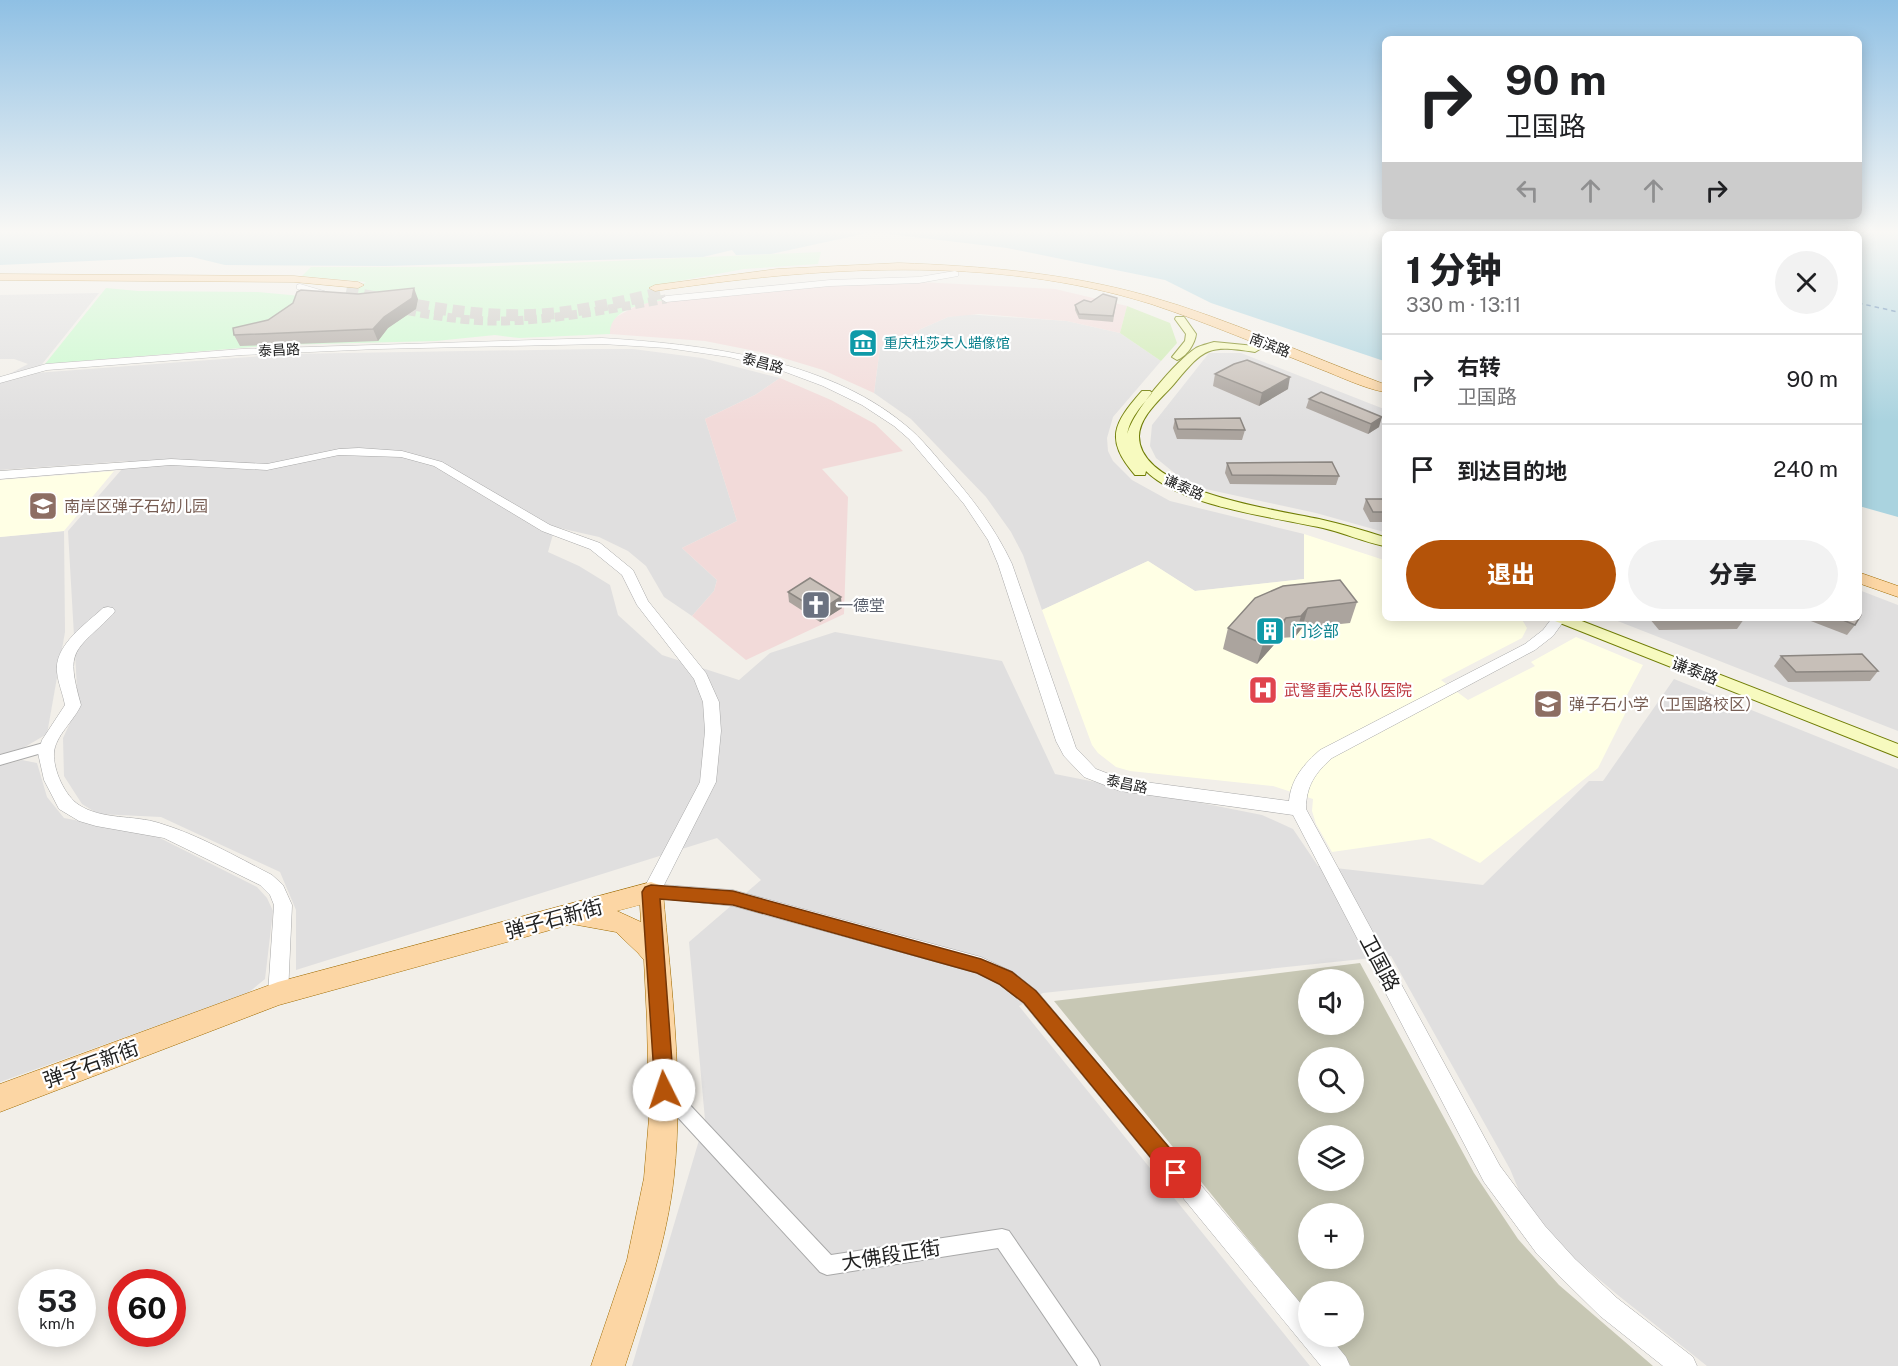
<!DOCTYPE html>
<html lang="zh">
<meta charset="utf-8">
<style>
:root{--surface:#fff;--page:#f2f2f2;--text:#202124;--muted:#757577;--line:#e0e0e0;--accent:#b45309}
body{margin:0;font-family:"Public Sans","Noto Sans SC",sans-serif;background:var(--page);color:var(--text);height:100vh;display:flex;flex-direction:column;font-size:22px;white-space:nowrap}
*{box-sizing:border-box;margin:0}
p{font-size:20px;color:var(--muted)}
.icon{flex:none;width:33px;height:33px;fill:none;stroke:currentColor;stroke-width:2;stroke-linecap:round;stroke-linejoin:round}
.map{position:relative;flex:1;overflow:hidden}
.side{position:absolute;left:1382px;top:231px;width:480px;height:390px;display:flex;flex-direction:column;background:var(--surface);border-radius:9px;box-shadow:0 3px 15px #0003}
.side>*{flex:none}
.hud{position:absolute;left:1382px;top:36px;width:480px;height:183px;border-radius:9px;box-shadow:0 3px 15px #0003;background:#fff;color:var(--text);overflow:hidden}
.buttons{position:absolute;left:1298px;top:969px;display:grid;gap:12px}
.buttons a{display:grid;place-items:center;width:66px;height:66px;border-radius:50%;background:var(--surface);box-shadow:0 3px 15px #0003;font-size:30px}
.speed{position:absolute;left:18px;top:1269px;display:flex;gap:12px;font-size:30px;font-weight:700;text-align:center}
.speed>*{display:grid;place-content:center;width:78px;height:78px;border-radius:50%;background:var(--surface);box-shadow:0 3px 15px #0003;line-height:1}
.speed small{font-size:15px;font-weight:400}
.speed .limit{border:9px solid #d22;background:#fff;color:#111}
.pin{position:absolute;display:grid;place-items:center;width:51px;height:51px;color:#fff;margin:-26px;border-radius:12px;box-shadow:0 3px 9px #0006}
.me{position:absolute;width:66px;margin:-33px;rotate:356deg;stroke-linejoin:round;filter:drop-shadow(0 0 4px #0008)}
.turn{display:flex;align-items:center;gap:21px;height:126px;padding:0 24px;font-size:27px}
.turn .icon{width:78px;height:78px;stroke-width:2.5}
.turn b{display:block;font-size:42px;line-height:51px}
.lanes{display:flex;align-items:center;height:57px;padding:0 24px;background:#0003;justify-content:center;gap:30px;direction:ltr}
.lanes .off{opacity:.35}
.round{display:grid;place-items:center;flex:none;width:63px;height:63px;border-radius:32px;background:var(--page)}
.summary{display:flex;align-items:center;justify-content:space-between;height:102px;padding:0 24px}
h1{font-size:36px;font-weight:800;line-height:45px}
.cta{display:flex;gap:12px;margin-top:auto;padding:12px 24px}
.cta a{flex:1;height:69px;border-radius:36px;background:var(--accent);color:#fff;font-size:24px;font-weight:800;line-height:69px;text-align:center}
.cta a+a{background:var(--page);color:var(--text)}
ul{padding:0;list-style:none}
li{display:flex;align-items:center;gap:18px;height:90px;padding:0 24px;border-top:2px solid var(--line)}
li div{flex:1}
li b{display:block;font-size:22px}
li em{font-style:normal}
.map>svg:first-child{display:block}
</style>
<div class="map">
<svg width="1898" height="1366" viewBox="0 0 1898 1366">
<rect width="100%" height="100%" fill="#f2efe9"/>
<!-- residential -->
<g fill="#e0dfdf">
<polygon points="99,293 35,373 288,354 594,349 633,349 702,358 780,378 755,395 705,419 737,521 682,548 717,580 714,591 692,616 664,597 646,566 628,551 599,537 555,527 548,552 579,566 610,585 618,615 662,655 739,680 770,653 835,632 1002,661 1055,774 1262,815 1293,829 1318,866 1483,885 1589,781 1603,781 1674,679 1898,769 1898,1366 1707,1366 1619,1296 1570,1255 1525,1205 1510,1169 1391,956 1043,993 1019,1006 1310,1366 632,1366 705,1120 689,942 761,880 717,838 296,970 296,910 280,872 161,817 98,814 82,804 64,776 63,738 78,706 68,531 129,461 0,470 0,379 28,364 14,359 0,359 0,295"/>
<polygon points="964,314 1067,321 1120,333 1161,361 1113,417 1107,438 1108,451 1113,461 1132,480 1170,501 1304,534 1304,579 1195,591 1148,561 1042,610 1023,555 1011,532 986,497 911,419 874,393 880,347 948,317"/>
<polygon points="1209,353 1241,353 1384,409 1384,532 1316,513 1201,488 1183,480 1156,458 1150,446 1152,425"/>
<polygon points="64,531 65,632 47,734 23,748 0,754 0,537"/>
<polygon points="1859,590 1898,605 1898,731 1610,618 1858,618"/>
<polygon points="22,760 37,763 47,797 64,818 154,835 257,887 267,898 273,911 265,979 248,993 0,1082 0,766"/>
</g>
<!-- commercial -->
<g fill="#f2dad9">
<polygon points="919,282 1055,289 1127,306 1120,333 1067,321 979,314 948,317 880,347 874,393 823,370 770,354 705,341 610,334 610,326 614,318 640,304 665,300 817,286"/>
<polygon points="780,378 831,400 875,424 903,451 822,469 848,497 844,614 746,660 692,616 714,591 717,580 682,548 737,521 705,419 755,395"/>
</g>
<!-- education -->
<g fill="#ffffe5">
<polygon points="114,471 64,531 0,537 0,480"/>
<polygon points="1304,534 1384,560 1384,618 1521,618 1527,628 1522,638 1441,680 1468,700 1535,666 1531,662 1576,637 1643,665 1620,708 1626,712 1598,768 1480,863 1430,838 1332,852 1316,824 1312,811 1313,799 1273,786 1130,771 1116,767 1098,753 1092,745 1042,610 1148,561 1195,591 1304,579"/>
</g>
<!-- construction -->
<path fill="#c7c7b4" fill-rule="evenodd" d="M1360 963 1474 1173 1518 1239 1559 1285 1653 1366H1351L1327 1337 1353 1336V1292H1308V1313L1054 1001ZM1308 980H1353V1024H1308ZM1308 1058H1353V1102H1308ZM1308 1136H1353V1180H1308ZM1308 1214H1353V1258H1308Z"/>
<!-- grass -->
<polygon fill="#cdebb0" points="1127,306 1170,323 1177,343 1161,361 1120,333"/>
<!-- park -->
<path fill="#c8facc" d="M821 252 818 264 744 269 652 286 665 300C646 303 609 308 610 334L519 338 495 335 436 341 277 345 45 364 106 288 138 291 258 292 333 299 366 282 302 276 311 267H474Z"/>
<!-- water -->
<polygon fill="#aad3df" points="0,231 1898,231 1898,517 1859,506 1858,234 1384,234 1384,361 1211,303 1165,280 1007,248 872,232 771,254 736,255 732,250 703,257 386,266 225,265 192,257 177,257 0,265"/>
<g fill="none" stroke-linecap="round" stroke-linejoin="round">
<!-- ferry -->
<g stroke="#4a7aab" stroke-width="1.5" stroke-dasharray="4.5 4" stroke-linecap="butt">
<polyline points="1497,231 1515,234"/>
<polyline points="1858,303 1898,312"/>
</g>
<!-- tertiary-tunnel -->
<path stroke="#c8c6c1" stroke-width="9" stroke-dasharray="9 4.5" stroke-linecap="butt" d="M394 308C425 314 457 320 489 321 549 322 608 309 666 299"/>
<!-- primary-tunnel -->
<path stroke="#c8c6c1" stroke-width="12" stroke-dasharray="12 6" stroke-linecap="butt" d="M346 292C407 303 467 317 529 315 574 314 617 302 661 293"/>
<!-- minor casing -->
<g stroke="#a9a9a9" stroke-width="2">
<g id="minor">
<polygon points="47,742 52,744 53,747 52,750 0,765 0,755"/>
<polygon points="667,1085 673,1087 831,1255 1002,1229 1009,1231 1097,1359 1100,1366 1078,1366 998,1248 827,1275 820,1272 661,1099 658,1093 661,1087"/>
</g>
</g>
<!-- tertiary casing -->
<g stroke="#a9a9a9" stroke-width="1">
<g id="tertiary">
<polygon points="955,271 958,272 958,276 919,283 830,286 666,302 661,299 666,296 830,280 919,277"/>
<polygon points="300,284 334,294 335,296 331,299 297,289 297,285"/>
<path d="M602 338C701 344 824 358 904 424 922 438 936 457 951 474 975 502 996 530 1012 564L1076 748 1096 769 1122 779 1289 801C1291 779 1304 764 1320 750L1525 644 1543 630 1552 618H1566L1553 636 1535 650 1332 758C1315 773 1306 786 1306 809L1500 1166 1545 1226 1575 1259 1617 1298 1693 1357 1697 1366H1663L1600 1316 1537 1254 1484 1182 1293 815 1120 791 1084 777 1064 756 1056 741 998 564 988 540 964 504 909 439 894 426 862 405 823 386 780 370 729 357 667 348 602 344 377 349 242 355 47 370 0 383V377L46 364 242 349Z"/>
<polygon points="359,448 402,451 442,462 550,525 600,543 633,570 648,601 706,673 719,702 721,731 716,782 664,885 733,890 981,957 1013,972 1037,991 1308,1312 1308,1336 1329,1336 1346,1357 1350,1366 1321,1366 1023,1003 999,984 977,973 733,906 645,897 642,892 700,782 705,731 703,702 694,679 637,605 622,575 590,549 542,531 434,466 401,457 339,455 267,470 171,465 0,479 0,471 171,459 267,464 339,449"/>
<path d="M108 607 113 608 115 611 113 614C74 653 65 648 81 705 74 721 55 736 54 753 53 770 65 796 79 805 102 820 134 815 159 823 199 835 235 856 272 875L283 885 292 905 288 994 285 1000 278 1003 271 1000 268 994 274 905 270 895 260 885 164 838 96 826 79 821 59 809 44 780 38 753 42 740 65 705C63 694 58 683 57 672 54 645 86 624 103 608Z"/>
</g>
</g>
<!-- secondary casing -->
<g stroke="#707d05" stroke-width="2">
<g id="secondary">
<path d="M1176 317H1184L1196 334C1195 344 1186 357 1177 360L1172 357 1185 341 1186 334 1175 319Z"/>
<path d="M1214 342 1255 346 1260 349 1255 352C1208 345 1205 347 1174 384 1162 398 1140 415 1139 436 1138 492 1278 510 1319 519 1341 524 1363 530 1384 537V546C1364 542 1344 533 1323 528 1274 517 1182 507 1146 471L1145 475H1135C1104 439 1114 423 1142 391H1150L1152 393C1142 406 1129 418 1127 436 1130 414 1177 360 1196 348 1202 345 1208 344 1214 342Z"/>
<polygon points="1552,618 1574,618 1898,744 1898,757 1555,621"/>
</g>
</g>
<!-- primary casing -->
<g stroke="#a06b00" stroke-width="1">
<g id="primary">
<path d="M899 263C983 266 1067 273 1148 296 1229 319 1306 355 1384 384V392C1363 388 1341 377 1320 369 1264 347 1208 323 1151 304 991 254 817 267 655 291L649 288 655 285 777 269Z"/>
<polygon points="0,274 294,276 358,282 364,285 358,288 294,282 0,280"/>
<polygon points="1858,572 1898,586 1898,597 1858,583"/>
<path d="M651 882 659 885 663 892C671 986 684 1082 674 1176 667 1241 645 1304 625 1366H591L627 1260 644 1178 649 1118 647 1021 644 960 638 953 616 932 572 924 279 1005 0 1112V1084L278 982ZM640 905 641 922 617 911Z"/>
</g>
</g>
<!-- minor -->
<use href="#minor" fill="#fff" fill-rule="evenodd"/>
<!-- tertiary -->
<use href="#tertiary" fill="#fff" fill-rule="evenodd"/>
<!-- secondary -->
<use href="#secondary" fill="#f7fabf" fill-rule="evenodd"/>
<!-- primary -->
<use href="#primary" fill="#fcd6a4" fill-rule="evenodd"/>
</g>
<!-- wall -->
<g fill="#aba49e">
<polygon points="418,299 416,309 388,328 378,341 240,346 234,335 268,320 293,303"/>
<polygon points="1091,302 1116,303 1113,322 1079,319 1075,310 1075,305"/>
<polygon points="1215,374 1288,389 1259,406 1213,386"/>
<polygon points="1309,399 1379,427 1368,434 1306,408"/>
<polygon points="1175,419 1245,430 1242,440 1177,439 1173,428"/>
<polygon points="1227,463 1339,476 1336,485 1230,484 1225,473"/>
<polygon points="1366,499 1384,499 1384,522 1370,522 1363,509"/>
<polygon points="788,592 842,608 820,622 789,602"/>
<polygon points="1255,598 1357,602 1350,623 1302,628 1295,637 1280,638 1257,664 1223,649 1228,628"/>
<polygon points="1649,618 1743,618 1744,619 1737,629 1659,630"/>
<polygon points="1803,618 1858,618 1855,625 1847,635"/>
<polygon points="1781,656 1878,671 1870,681 1788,682 1774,666"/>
</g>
<!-- shaded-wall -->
<g fill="#8b8681">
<polygon points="414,288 418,299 416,309 388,328 378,341 373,329 384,317"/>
<polygon points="1290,377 1288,389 1259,406 1262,393"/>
<polygon points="1382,417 1379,427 1368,434 1371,424"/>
<polygon points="841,597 842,608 820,622 819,611"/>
<polygon points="1308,608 1302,628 1295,637 1301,616"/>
<polygon points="1286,618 1280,638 1257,664 1263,644"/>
</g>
<!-- building -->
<g fill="#c7bfb8" stroke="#8b8681" stroke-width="1.5">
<polygon points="414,288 412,298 384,317 373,329 234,335 233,328 268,320 293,303 297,292 301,290 358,294"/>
<polygon points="1103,294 1117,298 1113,316 1079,314 1075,305 1084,300 1091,302"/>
<polygon points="1247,360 1290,377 1262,393 1215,374 1234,364"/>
<polygon points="1321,392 1382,417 1371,424 1309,399"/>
<polygon points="1240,418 1245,430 1178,429 1175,419"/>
<polygon points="1332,462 1339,476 1232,475 1227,463"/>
<polygon points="1366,499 1384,499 1384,512 1373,512"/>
<polygon points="810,578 841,597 819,611 788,592"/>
<polygon points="1340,580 1357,602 1308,608 1301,616 1286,618 1263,644 1228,628 1255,598 1283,586"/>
<polygon points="1858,614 1861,615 1855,625 1838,618 1858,618"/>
<polygon points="1664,618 1743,618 1744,619 1666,619"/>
<polygon points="1862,654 1878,671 1796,672 1781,656"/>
</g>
<!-- sky -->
<linearGradient id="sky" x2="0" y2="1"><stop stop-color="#8fc0e4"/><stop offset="0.55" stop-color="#f9f8f5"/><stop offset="1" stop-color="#f9f8f5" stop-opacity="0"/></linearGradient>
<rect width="1898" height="422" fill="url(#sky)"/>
<!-- route -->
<polygon fill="#b45309" stroke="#753606" stroke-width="1.5" points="651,885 733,891 981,959 1012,972 1036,991 1184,1165 1187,1173 1184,1180 1176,1183 1169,1180 1024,1003 999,984 977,973 733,905 660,899 674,1090 671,1097 664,1099 657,1097 655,1090 642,892 645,887"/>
<!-- icons -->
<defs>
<g id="museum-square" transform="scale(1.5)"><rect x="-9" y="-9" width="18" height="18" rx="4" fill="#0f9aa8" stroke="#fff"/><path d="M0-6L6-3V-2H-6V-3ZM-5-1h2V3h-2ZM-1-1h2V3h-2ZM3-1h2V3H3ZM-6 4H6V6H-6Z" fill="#fff"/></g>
<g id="school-square" transform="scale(1.5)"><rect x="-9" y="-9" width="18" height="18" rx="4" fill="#8d6e63" stroke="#fff"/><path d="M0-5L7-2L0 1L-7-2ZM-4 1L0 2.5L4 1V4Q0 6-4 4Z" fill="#fff"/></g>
<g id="church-square" transform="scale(1.5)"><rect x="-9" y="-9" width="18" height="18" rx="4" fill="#6b7280" stroke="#fff"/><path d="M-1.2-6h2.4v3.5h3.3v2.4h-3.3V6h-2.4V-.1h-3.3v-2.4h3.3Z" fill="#fff"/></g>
<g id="building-square" transform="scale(1.5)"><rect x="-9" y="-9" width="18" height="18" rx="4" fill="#0f9aa8" stroke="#fff"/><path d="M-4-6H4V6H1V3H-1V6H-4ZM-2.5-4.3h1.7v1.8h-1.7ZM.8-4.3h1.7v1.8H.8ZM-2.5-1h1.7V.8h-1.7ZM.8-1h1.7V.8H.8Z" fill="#fff"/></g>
<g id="hospital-square" transform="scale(1.5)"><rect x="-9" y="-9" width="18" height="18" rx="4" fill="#e0444e" stroke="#fff"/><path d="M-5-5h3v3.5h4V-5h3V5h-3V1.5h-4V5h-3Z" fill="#fff"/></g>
</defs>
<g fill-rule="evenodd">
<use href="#museum-square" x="863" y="343"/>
<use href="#school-square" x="43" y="506"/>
<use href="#church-square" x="816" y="605"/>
<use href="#building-square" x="1270" y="631"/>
<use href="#hospital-square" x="1263" y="690"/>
<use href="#school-square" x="1548" y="704"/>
</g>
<g text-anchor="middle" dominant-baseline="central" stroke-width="4.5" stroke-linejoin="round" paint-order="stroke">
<!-- far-culture labels -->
<g font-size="14" fill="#0d838f" stroke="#fff" text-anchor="start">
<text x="884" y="343">重庆杜莎夫人蜡像馆</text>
</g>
<!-- far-street labels -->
<g font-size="14" fill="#222" stroke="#fff">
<text transform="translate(1270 345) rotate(21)">南滨路</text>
<text transform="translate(279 350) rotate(-3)">泰昌路</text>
<text transform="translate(763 363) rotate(15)">泰昌路</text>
<text transform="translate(1184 487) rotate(24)">谦泰路</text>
<text transform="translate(1127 784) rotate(12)">泰昌路</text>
</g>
<!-- education labels -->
<g font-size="16" fill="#785e54" stroke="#fff" text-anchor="start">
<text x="64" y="506">南岸区弹子石幼儿园</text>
<text x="1569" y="704">弹子石小学（卫国路校区）</text>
</g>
<!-- worship labels -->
<g font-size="16" fill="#5b616d" stroke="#fff" text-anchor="start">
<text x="837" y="605">一德堂</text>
</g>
<!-- culture labels -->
<g font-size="16" fill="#0d838f" stroke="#fff" text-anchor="start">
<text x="1291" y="631">门诊部</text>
</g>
<!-- street labels -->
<g font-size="16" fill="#222" stroke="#fff">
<text transform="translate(1695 671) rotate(21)">谦泰路</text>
</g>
<!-- health labels -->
<g font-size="16" fill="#be3a42" stroke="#fff" text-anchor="start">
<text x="1284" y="690">武警重庆总队医院</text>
</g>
<!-- near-street labels -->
<g font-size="20" fill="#222" stroke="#fff">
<text transform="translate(554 919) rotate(-15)">弹子石新街</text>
<text transform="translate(1380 963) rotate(62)">卫国路</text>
<text transform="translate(91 1064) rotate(-20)">弹子石新街</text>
<text transform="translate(891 1255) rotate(-9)">大佛段正街</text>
</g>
</g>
</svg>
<div class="buttons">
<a><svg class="icon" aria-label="sound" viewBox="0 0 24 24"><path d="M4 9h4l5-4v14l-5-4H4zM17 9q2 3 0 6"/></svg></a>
<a><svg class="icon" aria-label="search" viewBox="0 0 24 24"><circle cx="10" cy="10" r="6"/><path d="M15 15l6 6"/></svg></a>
<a><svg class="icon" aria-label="layers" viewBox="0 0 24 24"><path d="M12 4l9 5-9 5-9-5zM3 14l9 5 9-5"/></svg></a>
<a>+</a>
<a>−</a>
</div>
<div class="speed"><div>53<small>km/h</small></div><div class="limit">60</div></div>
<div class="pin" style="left:1176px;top:1173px;background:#d93025"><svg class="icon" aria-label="arrive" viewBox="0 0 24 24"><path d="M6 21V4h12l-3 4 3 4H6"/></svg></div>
<svg class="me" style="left:664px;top:1090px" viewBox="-20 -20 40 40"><circle r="19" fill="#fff"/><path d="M0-13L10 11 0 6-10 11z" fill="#b45309"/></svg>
<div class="hud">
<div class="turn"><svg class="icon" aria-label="right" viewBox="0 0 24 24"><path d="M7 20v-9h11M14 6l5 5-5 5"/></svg><div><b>90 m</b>卫国路</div></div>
<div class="lanes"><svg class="icon off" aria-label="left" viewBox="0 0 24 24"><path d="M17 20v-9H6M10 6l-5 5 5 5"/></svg><svg class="icon off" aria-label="ahead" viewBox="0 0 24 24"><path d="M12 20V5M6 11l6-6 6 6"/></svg><svg class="icon off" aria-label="ahead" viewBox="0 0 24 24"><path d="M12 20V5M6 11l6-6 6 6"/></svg><svg class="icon" aria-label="right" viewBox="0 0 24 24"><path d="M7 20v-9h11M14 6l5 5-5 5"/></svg></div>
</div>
<section class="side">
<div class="summary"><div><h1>1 分钟</h1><p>330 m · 13:11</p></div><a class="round"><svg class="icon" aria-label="close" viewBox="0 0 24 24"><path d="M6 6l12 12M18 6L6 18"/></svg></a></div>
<ul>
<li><svg class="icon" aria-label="right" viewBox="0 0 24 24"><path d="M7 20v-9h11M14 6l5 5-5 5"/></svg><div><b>右转</b><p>卫国路</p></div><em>90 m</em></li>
<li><svg class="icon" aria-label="arrive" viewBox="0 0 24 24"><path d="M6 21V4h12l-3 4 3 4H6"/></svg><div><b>到达目的地</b></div><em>240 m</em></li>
</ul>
<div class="cta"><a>退出</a><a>分享</a></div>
</section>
</div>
